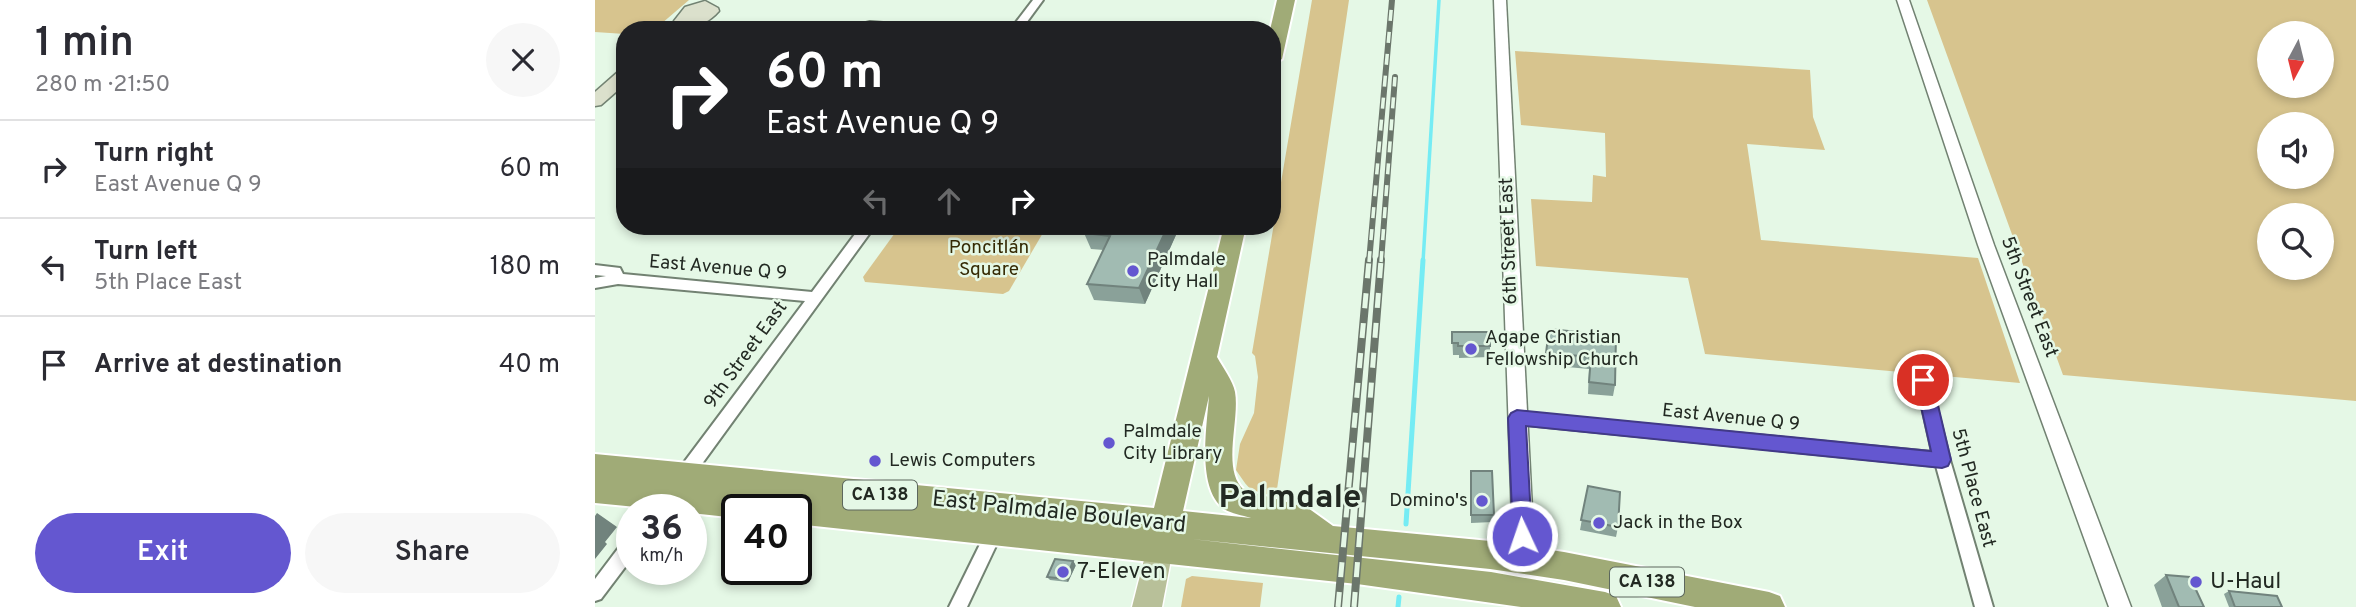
<!DOCTYPE html>
<meta charset="utf-8">
<style>
:root{--surface:#fff;--page:#f7f7f7;--text:#2b2b33;--muted:#7c7c81;--line:#e1e1e2;--accent:#6457d0}
body{margin:0;font-family:Overpass,sans-serif;background:var(--page);color:var(--text);height:100vh;display:flex;flex-direction:column;font-size:26px;white-space:nowrap}
*{box-sizing:border-box;margin:0}
p{font-size:23px;color:var(--muted)}
.icon{flex:none;width:38px;height:38px;fill:none;stroke:currentColor;stroke-width:2;stroke-linecap:round;stroke-linejoin:round}
.map{position:relative;flex:1;overflow:hidden}
.side{display:flex;flex-direction:column;background:var(--surface);width:595px}
.side>*{flex:none}
.hud{position:absolute;left:21px;top:21px;width:665px;height:214px;border-radius:28px;box-shadow:0 4px 10px #0003;background:#202124;color:#fff;overflow:hidden}
.needle{width:46px;rotate:187deg}
.tools{position:absolute;left:1662px;top:21px;display:grid;gap:14px}
.tools a{display:grid;place-items:center;width:77px;height:77px;border-radius:50%;background:var(--surface);box-shadow:0 4px 10px #0003;font-size:35px}
.speed{position:absolute;left:21px;top:494px;display:flex;gap:14px;font-size:35px;font-weight:700;text-align:center}
.speed>*{display:grid;place-content:center;width:91px;height:91px;border-radius:50%;background:var(--surface);box-shadow:0 4px 10px #0003;line-height:1}
.speed small{font-size:18px;font-weight:400}
.speed .limit{border:4px solid #111;border-radius:10px;background:#fff;color:#111}
.pin{position:absolute;display:grid;place-items:center;width:60px;height:60px;color:#fff;margin:-30px;border:4px solid #fff;border-radius:50%;box-shadow:0 2px 7px #0007}
.me{position:absolute;width:77px;margin:-38px;rotate:357deg;stroke-linejoin:round;filter:drop-shadow(0 0 5px #0008)}
.turn{display:flex;align-items:center;gap:24px;height:147px;padding:0 35px;font-size:32px}
.turn .icon{width:91px;height:91px;stroke-width:2.5}
.turn b{display:block;font-size:49px;line-height:60px}
.lanes{display:flex;align-items:center;height:66px;padding:0 35px;background:#0003;justify-content:center;gap:35px;direction:ltr}
.lanes .off{opacity:.35}
.round{display:grid;place-items:center;flex:none;width:74px;height:74px;border-radius:37px;background:var(--page)}
.overview{display:flex;align-items:center;justify-content:space-between;height:119px;padding:0 35px}
h1{font-size:42px;font-weight:600;line-height:52px}
.cta{display:flex;gap:14px;margin-top:auto;padding:14px 35px}
.cta a{flex:1;height:80px;border-radius:42px;background:var(--accent);color:#fff;font-size:28px;font-weight:600;line-height:80px;text-align:center}
.cta a+a{background:var(--page);color:var(--text)}
ul{padding:0;list-style:none}
li{display:flex;align-items:center;gap:21px;height:98px;padding:0 35px;border-top:2px solid var(--line)}
li div{flex:1}
li b{display:block;font-size:26px}
li em{font-style:normal}
main{display:flex;flex:1;min-height:0}
.map>svg:first-child{display:block}
</style>
<main>
<section class="side">
<div class="overview"><div><h1>1 min</h1><p>280 m · 21:50</p></div><a class="round"><svg class="icon" aria-label="close" viewBox="0 0 24 24"><path d="M6 6l12 12M18 6L6 18"/></svg></a></div>
<ul>
<li><svg class="icon" aria-label="right" viewBox="0 0 24 24"><path d="M7 20v-9h11M14 6l5 5-5 5"/></svg><div><b>Turn right</b><p>East Avenue Q 9</p></div><em>60 m</em></li>
<li><svg class="icon" aria-label="left" viewBox="0 0 24 24"><path d="M17 20v-9H6M10 6l-5 5 5 5"/></svg><div><b>Turn left</b><p>5th Place East</p></div><em>180 m</em></li>
<li><svg class="icon" aria-label="arrive" viewBox="0 0 24 24"><path d="M6 21V4h12l-3 4 3 4H6"/></svg><div><b>Arrive at destination</b></div><em>40 m</em></li>
</ul>
<div class="cta"><a>Exit</a><a>Share</a></div>
</section>
<div class="map">
<svg width="1761" height="607" viewBox="0 0 1761 607">
<rect width="100%" height="100%" fill="#e5f8e6"/>
<!-- green -->
<g fill="#d7c48e" fill-rule="evenodd">
<polygon points="0,0 94,0 59,30 30,30 30,34 0,32"/>
<path d="M717 0H754L681 496C655 494 655 490 641 470L645 444 659 413 663 377 660 356 657 353Z"/>
<path d="M1332 0H1761V401L1468 375ZM1675 33H1727V86H1675ZM1675 124H1727V177H1675ZM1675 215H1727V268H1675Z"/>
<polygon points="920,51 1215,70 1218,117 1230,150 1152,144 1166,240 1383,258 1425,383 1110,354 1093,278 941,266 936,199 997,202 998,175 1011,177 1010,133 926,125"/>
<polygon points="305,226 452,226 414,291 408,294 270,282 268,277"/>
<polygon points="597,576 668,583 665,607 586,607 591,579"/>
</g>
<g fill="none" stroke-linecap="round" stroke-linejoin="round">
<!-- stream-far1 -->
<polyline stroke="#75ecf4" stroke-width="3.5" points="828,262 844,0"/>
<!-- stream -->
<g stroke="#75ecf4" stroke-width="5">
<polyline points="811,524 828,260"/>
<polyline points="803,607 804,597"/>
</g>
<!-- minor casing -->
<g stroke="#728272" stroke-width="4">
<g id="minor">
<polygon points="438,0 448,0 426,30 415,30"/>
<polygon points="275,22 341,27 346,30 271,27 271,23"/>
<polygon points="266,226 280,226 93,483 87,485 81,483 79,478 81,473 210,301 23,284 0,288 0,278 11,276 0,275 0,265 25,268 28,274 217,292"/>
<polygon points="1328,374 1333,376 1335,380 1355,460 1398,607 1380,607 1341,466 922,424 917,423 914,418 917,413 922,412 1337,452 1321,380 1323,376"/>
<polygon points="400,523 406,526 408,531 372,607 354,607 394,526"/>
<polygon points="37,536 37,558 6,599 0,601 0,579 31,538"/>
</g>
</g>
<!-- tertiary casing -->
<g stroke="#728272" stroke-width="3">
<g id="tertiary">
<polygon points="899,0 911,0 942,607 920,607"/>
<polygon points="1302,0 1314,0 1399,245 1536,607 1514,607 1383,245"/>
</g>
</g>
<!-- secondary casing -->
<g stroke="#728272" stroke-width="3">
<g id="secondary">
<path d="M110 1 123 8 124 11C112 25 98 28 81 24L79 21 90 7Z"/>
<polygon points="30,70 30,84 6,105 0,106 0,92 24,71"/>
</g>
</g>
<!-- primary casing -->
<g stroke="#fff" stroke-width="3">
<polygon id="primary" points="564,536 574,540 578,549 567,607 537,607 554,540"/>
</g>
<!-- trunk casing -->
<g stroke="#fff" stroke-width="4">
<g id="trunk">
<polygon points="682,0 700,0 687,59 677,65 677,30 675,30"/>
<path d="M629 226H651L622 357C628 368 638 381 640 392 645 420 626 470 649 490L713 508 738 526 895 541 969 552 1174 592 1185 596 1190 607H1100L969 580 895 569 596 539 896 572 1010 592 1021 596 1026 607H926L762 584 201 524V509H142V518L96 513V509H62L0 503V454L559 508ZM614 396C612 426 601 488 629 509 637 514 647 515 656 518L588 511ZM183 497 200 498 192 501Z"/>
</g>
</g>
<!-- minor -->
<use href="#minor" fill="#fff" fill-rule="evenodd"/>
<!-- tertiary -->
<use href="#tertiary" fill="#fff" fill-rule="evenodd"/>
<!-- secondary -->
<use href="#secondary" fill="#dbe0cc" fill-rule="evenodd"/>
<!-- primary -->
<use href="#primary" fill="#b8c099" fill-rule="evenodd"/>
<!-- trunk -->
<use href="#trunk" fill="#a0ab77" fill-rule="evenodd"/>
<!-- rail-far1 casing -->
<g stroke="#6b766b" stroke-width="6">
<g id="rail-far1">
<polyline points="774,262 797,0"/>
<polyline points="786,262 800,77"/>
</g>
</g>
<!-- rail casing -->
<g stroke="#6b766b" stroke-width="8">
<g id="rail">
<polyline points="743,607 774,260"/>
<polyline points="759,607 786,260"/>
</g>
</g>
<!-- rail-far1 -->
<use href="#rail-far1" stroke="#e5f8e6" stroke-width="3.5" stroke-dasharray="11" stroke-linecap="butt"/>
<!-- rail -->
<use href="#rail" stroke="#e5f8e6" stroke-width="5" stroke-dasharray="15" stroke-linecap="butt"/>
</g>
<!-- wall -->
<g fill="#8aa199">
<polygon points="493,226 607,226 606,228 585,226 550,304 499,300 492,284 509,250 496,249 489,233"/>
<polygon points="954,329 1021,336 1020,385 1018,396 993,394 994,369 950,365"/>
<polygon points="857,332 895,346 895,357 864,358 864,355 858,355"/>
<polygon points="876,471 899,515 898,522 876,523"/>
<polygon points="993,486 1023,527 1021,537 985,530"/>
<polygon points="481,565 473,582 455,580 452,577"/>
<polygon points="1571,575 1609,607 1567,607 1559,585"/>
<polygon points="1634,591 1687,607 1634,607 1629,594"/>
</g>
<!-- shaded-wall -->
<g fill="#71837d">
<polygon points="573,226 585,226 550,304 544,288"/>
<polygon points="2,513 22,527 10,542 12,544 0,559 0,516"/>
<polygon points="478,561 481,565 473,582 471,579"/>
</g>
<!-- building -->
<g fill="#a1bbb2" stroke="#71837d" stroke-width="2">
<polygon points="493,226 573,226 544,288 492,284 515,236 489,233"/>
<polygon points="954,329 1021,336 1020,385 994,382 996,357 951,353"/>
<polygon points="857,332 895,332 895,346 863,346 863,343 857,343"/>
<polygon points="876,471 897,471 899,515 876,515"/>
<polygon points="993,486 1025,492 1023,527 986,520"/>
<polygon points="460,559 478,561 471,579 452,577"/>
<polygon points="1571,575 1595,577 1609,607 1584,607"/>
<polygon points="1634,591 1682,596 1687,607 1640,607"/>
</g>
<!-- route -->
<polygon fill="#6457d0" stroke="#413987" stroke-width="2" points="1328,373 1334,375 1337,380 1356,460 1353,466 1347,468 931,426 937,536 934,542 927,545 920,542 918,536 913,418 916,413 922,410 1336,451 1320,380 1322,375"/>
<!-- markers -->
<g fill="#6457d0" stroke="#e5f8e6" stroke-width="2.5">
<circle cx="538" cy="271" r="7"/>
<circle cx="876" cy="349" r="7"/>
<circle cx="514" cy="443" r="7"/>
<circle cx="280" cy="461" r="7"/>
<circle cx="887" cy="501" r="7"/>
<circle cx="1004" cy="523" r="7"/>
<circle cx="468" cy="572" r="7"/>
<circle cx="1601" cy="582" r="7"/>
</g>
<g text-anchor="middle" dominant-baseline="central" stroke-width="5" stroke-linejoin="round" paint-order="stroke">
<!-- shield labels -->
<g fill="#e5f8e6" stroke="#5c675d" stroke-width="2">
<rect x="248" y="480.5" width="74" height="29" rx="5"/>
<rect x="1015" y="567.5" width="74" height="29" rx="5"/>
</g>
<g font-size="18" font-weight="bold" fill="#222922">
<text x="285" y="495">CA 138</text>
<text x="1052" y="582">CA 138</text>
</g>
<!-- street labels -->
<g font-size="19" fill="#222922" stroke="#e5f8e6">
<text transform="translate(914 241) rotate(-92)">6th Street East</text>
<text transform="translate(123 268) rotate(5)">East Avenue Q 9</text>
<text transform="translate(1434 297) rotate(69)">5th Street East</text>
<text transform="translate(151 355) rotate(-54)">9th Street East</text>
<text transform="translate(1136 418) rotate(6)">East Avenue Q 9</text>
<text transform="translate(1378 488) rotate(75)">5th Place East</text>
</g>
<!-- park labels -->
<g font-size="19" fill="#362b05" stroke="#e5f8e6">
<text x="394" y="248">Poncitlán<tspan x="394" dy="22">Square</tspan></text>
</g>
<!-- poi labels -->
<g font-size="19" fill="#222922" stroke="#e5f8e6" text-anchor="start">
<text x="552" y="260">Palmdale<tspan x="552" dy="22">City Hall</tspan></text>
<text x="890" y="338">Agape Christian<tspan x="890" dy="22">Fellowship Church</tspan></text>
<text x="528" y="432">Palmdale<tspan x="528" dy="22">City Library</tspan></text>
<text x="294" y="461">Lewis Computers</text>
<text x="873" y="501" text-anchor="end">Domino's</text>
<text x="1018" y="523">Jack in the Box</text>
</g>
<!-- near-street labels -->
<g font-size="23" fill="#222922" stroke="#e5f8e6">
<text transform="translate(464 513) rotate(6)">East Palmdale Boulevard</text>
</g>
<!-- near-poi labels -->
<g font-size="23" fill="#222922" stroke="#e5f8e6" text-anchor="start">
<text x="482" y="572">7-Eleven</text>
<text x="1615" y="582">U-Haul</text>
</g>
<!-- town labels -->
<g font-size="33" font-weight="bold" fill="#222922" stroke="#e5f8e6">
<text x="695" y="499">Palmdale</text>
</g>
</g>
</svg>
<div class="tools">
<a><svg class="needle" viewBox="-14 -14 28 28"><path d="M0-13l5 13h-10z" fill="#e53935"/><path d="M0 13l5-13h-10z" fill="#7c7c81"/></svg></a>
<a><svg class="icon" aria-label="sound" viewBox="0 0 24 24"><path d="M4 9h4l5-4v14l-5-4H4zM17 9q2 3 0 6"/></svg></a>
<a><svg class="icon" aria-label="search" viewBox="0 0 24 24"><circle cx="10" cy="10" r="6"/><path d="M15 15l6 6"/></svg></a>
</div>
<div class="speed"><div>36<small>km/h</small></div><div class="limit">40</div></div>
<div class="pin" style="left:1328px;top:380px;background:#d93025"><svg class="icon" aria-label="arrive" viewBox="0 0 24 24"><path d="M6 21V4h12l-3 4 3 4H6"/></svg></div>
<svg class="me" style="left:927px;top:536px" viewBox="-20 -20 40 40"><circle r="17" fill="#6457d0" stroke="#fff" stroke-width="3"/><path d="M0-11L8 9 0 5-8 9z" fill="#fff"/></svg>
<div class="hud">
<div class="turn"><svg class="icon" aria-label="right" viewBox="0 0 24 24"><path d="M7 20v-9h11M14 6l5 5-5 5"/></svg><div><b>60 m</b>East Avenue Q 9</div></div>
<div class="lanes"><svg class="icon off" aria-label="left" viewBox="0 0 24 24"><path d="M17 20v-9H6M10 6l-5 5 5 5"/></svg><svg class="icon off" aria-label="ahead" viewBox="0 0 24 24"><path d="M12 20V5M6 11l6-6 6 6"/></svg><svg class="icon" aria-label="right" viewBox="0 0 24 24"><path d="M7 20v-9h11M14 6l5 5-5 5"/></svg></div>
</div>
</div>
</main>
